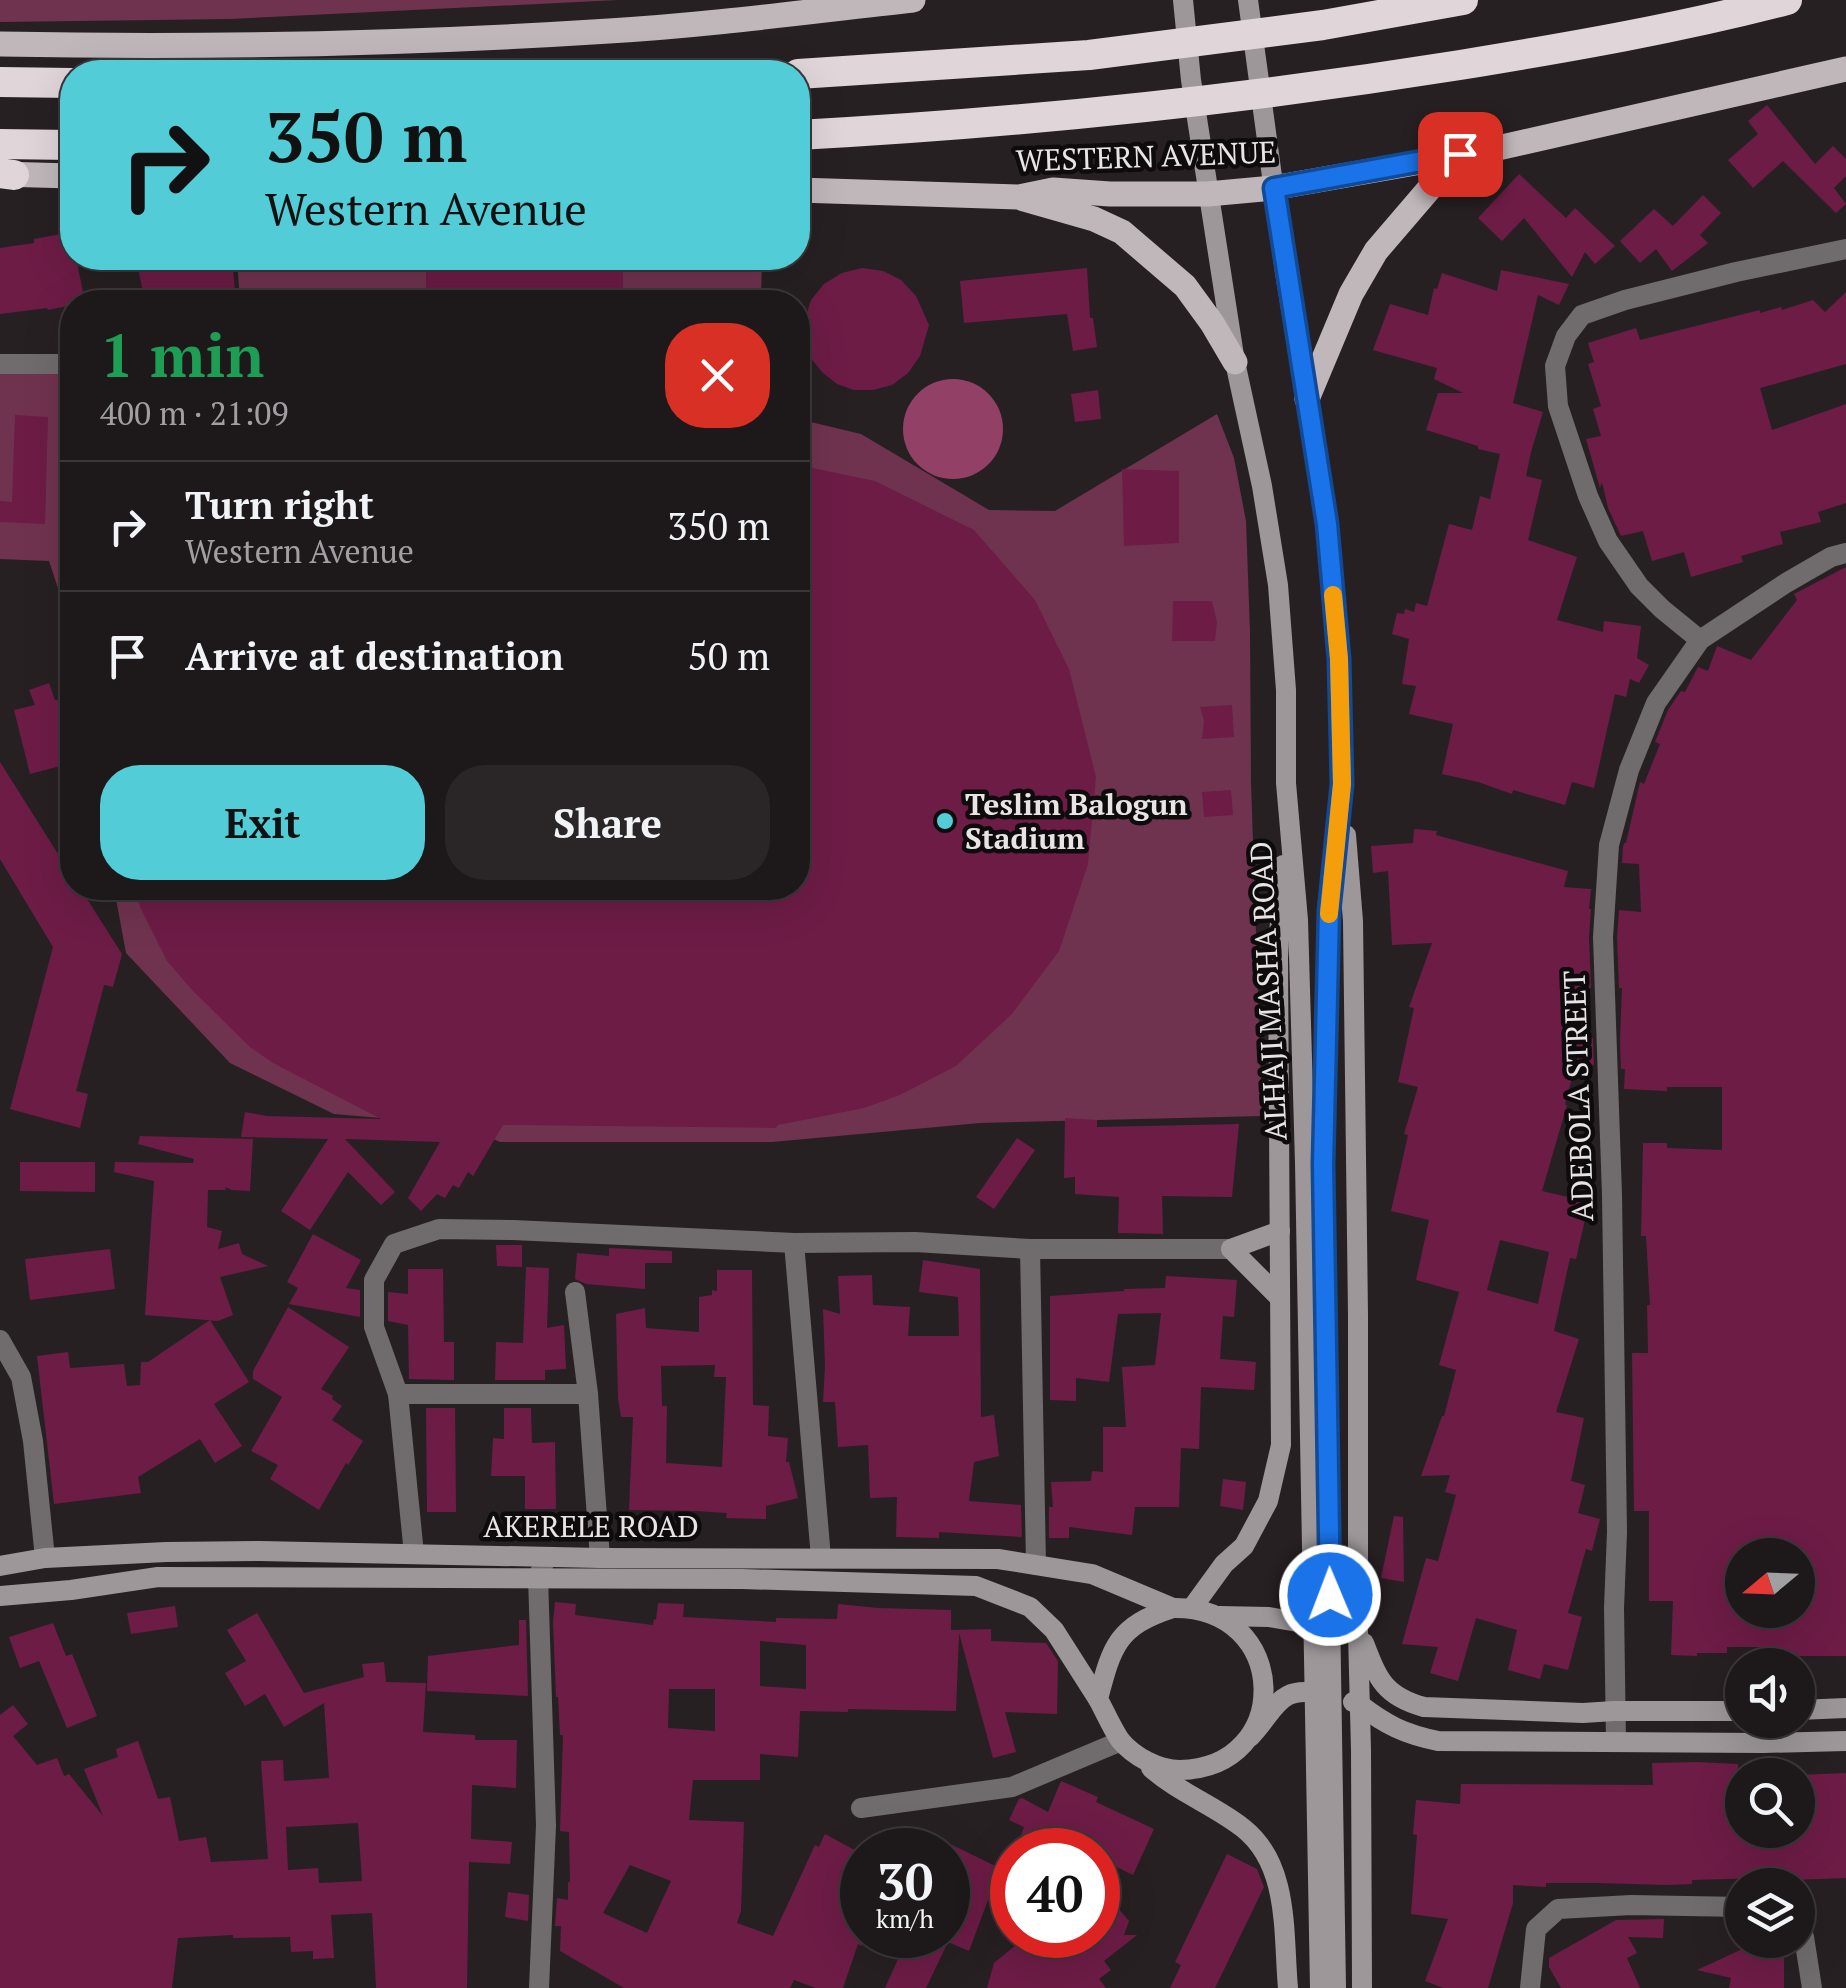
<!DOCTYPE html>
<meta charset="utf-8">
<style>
:root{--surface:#1d181a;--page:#2a2527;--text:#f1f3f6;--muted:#a0a0a2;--line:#3b3739;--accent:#52ccd6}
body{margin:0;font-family:"PT Serif",serif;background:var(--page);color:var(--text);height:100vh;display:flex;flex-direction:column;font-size:38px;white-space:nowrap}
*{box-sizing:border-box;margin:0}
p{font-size:32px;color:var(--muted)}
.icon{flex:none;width:55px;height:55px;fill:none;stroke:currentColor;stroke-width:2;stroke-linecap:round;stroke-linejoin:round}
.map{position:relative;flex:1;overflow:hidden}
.panel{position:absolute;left:60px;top:290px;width:750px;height:610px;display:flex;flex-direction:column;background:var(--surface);border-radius:40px;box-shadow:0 10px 40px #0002,0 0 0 2px var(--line)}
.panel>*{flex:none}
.guide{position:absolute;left:60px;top:60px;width:750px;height:210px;border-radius:40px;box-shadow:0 10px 40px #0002,0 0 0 2px var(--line);background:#52ccd6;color:#111;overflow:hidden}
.needle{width:65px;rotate:251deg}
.tools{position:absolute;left:1725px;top:1538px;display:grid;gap:20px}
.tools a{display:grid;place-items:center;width:90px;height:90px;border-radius:50%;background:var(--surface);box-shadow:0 10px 40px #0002,0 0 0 2px var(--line);font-size:50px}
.speed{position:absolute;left:840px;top:1828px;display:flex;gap:20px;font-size:50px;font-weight:700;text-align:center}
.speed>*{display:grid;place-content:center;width:130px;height:130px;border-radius:50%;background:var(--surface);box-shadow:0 10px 40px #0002,0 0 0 2px var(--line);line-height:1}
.speed small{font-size:25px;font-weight:400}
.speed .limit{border:15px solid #d22;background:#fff;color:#111}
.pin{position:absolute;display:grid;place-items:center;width:85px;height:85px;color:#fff;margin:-42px;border-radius:20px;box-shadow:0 5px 15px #0006}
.me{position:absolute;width:110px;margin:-55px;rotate:359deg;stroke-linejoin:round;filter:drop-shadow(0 0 8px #0008)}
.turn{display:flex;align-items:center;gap:35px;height:210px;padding:0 40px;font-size:45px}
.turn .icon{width:130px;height:130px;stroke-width:2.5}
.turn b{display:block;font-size:70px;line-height:85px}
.round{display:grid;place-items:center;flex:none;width:105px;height:105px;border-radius:40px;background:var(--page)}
.overview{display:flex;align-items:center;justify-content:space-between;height:170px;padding:0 40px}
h1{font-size:60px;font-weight:600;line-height:75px;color:#1e9e55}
.button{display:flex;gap:20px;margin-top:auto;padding:20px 40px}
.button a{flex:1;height:115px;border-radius:40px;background:var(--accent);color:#111;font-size:40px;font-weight:600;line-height:115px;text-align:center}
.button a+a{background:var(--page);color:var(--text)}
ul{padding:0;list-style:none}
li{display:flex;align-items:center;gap:30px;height:130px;padding:0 40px;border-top:2px solid var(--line)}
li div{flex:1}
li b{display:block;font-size:38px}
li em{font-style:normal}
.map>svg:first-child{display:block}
</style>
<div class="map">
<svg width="1846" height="1988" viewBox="0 0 1846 1988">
<rect width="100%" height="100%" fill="#272023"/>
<!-- garden -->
<g fill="#70334f">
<polygon points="0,0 618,0 230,19 0,22"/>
<polygon points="237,258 762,258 761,302 240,302"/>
<polygon points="0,355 72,356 72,630 49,561 0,559"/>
<polygon points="1217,414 1234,458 1246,521 1250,632 1251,782 1262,1116 980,1123 772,1142 500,1142 463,1125 334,1114 230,1063 126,953 114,888 798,888 798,419 861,434 989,510 1055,511"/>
</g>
<!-- water -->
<circle fill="#934067" cx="953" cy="429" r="50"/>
<!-- building -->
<g fill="#6d1c46" fill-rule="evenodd">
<polygon points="1767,105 1815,164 1833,146 1846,159 1846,176 1834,188 1846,204 1836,213 1783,161 1753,188 1728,160 1758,134 1748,121"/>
<polygon points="1519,174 1566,218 1575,208 1615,246 1595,264 1585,252 1572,277 1524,218 1502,241 1478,218"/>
<polygon points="1703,195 1721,213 1700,235 1708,243 1672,271 1656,249 1640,263 1620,241 1654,209 1673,226"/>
<polygon points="72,232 72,258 76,258 85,302 72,302 72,305 48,310 47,308 0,314 0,248 34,243 34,239"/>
<polygon points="136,258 232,258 236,302 145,302"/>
<rect x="426" y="258" width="197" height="44"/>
<polygon points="862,268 883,271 901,280 916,296 929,325 920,356 908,373 892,385 873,390 854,390 837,384 822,372 810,357 805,339 805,320 811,300 824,284 842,273"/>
<polygon points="1087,268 1090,318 1093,318 1097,347 1073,351 1067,314 964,323 960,281"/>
<polygon points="1501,270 1569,284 1559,305 1538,295 1513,403 1543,412 1531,452 1526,476 1542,480 1528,540 1577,557 1557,620 1603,632 1604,621 1641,626 1637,658 1649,665 1639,683 1630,679 1626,697 1615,694 1594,788 1572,782 1565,805 1513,790 1512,794 1478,782 1442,774 1453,724 1409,714 1416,686 1402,684 1409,639 1392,634 1397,613 1404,614 1405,609 1414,612 1416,603 1427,606 1449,524 1472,530 1480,496 1490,499 1500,454 1478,449 1478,446 1426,430 1438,393 1463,393 1434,379 1437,368 1373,350 1390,304 1428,315 1434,288 1437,289 1442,273 1497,291"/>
<polygon points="1846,292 1846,364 1760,388 1772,430 1846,404 1846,503 1818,512 1821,522 1780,532 1783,544 1741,556 1743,562 1691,577 1684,552 1652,561 1643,531 1621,536 1608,508 1602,482 1600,488 1586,439 1601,436 1593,409 1601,406 1588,364 1594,362 1588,343 1636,328 1640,340 1760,310 1760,313 1781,307 1782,310 1813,300 1825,312"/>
<polygon points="1098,390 1101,419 1075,422 1071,394"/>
<polygon points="15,415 48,417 45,524 0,522 0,501 12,502"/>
<polygon points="798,465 875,481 974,530 1035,600 1069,669 1096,777 1088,864 1059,951 1012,1014 956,1066 900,1095 864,1108 778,1125 776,1128 503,1125 473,1176 468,1172 459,1188 453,1185 445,1198 437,1194 421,1211 408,1198 440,1142 345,1139 395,1192 381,1205 348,1172 310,1230 281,1211 328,1139 241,1137 245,1112 267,1116 381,1119 273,1063 250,1047 193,991 167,961 141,909 133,888 798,888"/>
<polygon points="1122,469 1179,471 1179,543 1124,546"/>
<path d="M1846 567V1656H1768L1769 1647H1727V1653H1697V1656L1671 1655 1673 1601H1649V1511H1634L1632 1353H1648L1647 1305H1650L1646 1236H1641L1643 1143H1667V1148L1722 1150V1087H1667V1091L1624 1089 1625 1069H1621L1620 1042 1622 988H1619L1617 937 1619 910 1641 912 1639 864 1622 863 1623 847 1624 843H1626L1640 782 1644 784 1660 744 1655 742 1668 710 1681 691 1685 692 1698 667 1708 671 1717 646 1751 660 1797 600 1794 594ZM1755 1545 1798 1548V1610H1742V1550H1755Z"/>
<polygon points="1173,601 1212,601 1217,622 1215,641 1172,641"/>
<polygon points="49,683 55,700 58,700 72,752 72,763 30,774 14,710 35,705 29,690"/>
<polygon points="1232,705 1234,737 1202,739 1204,721 1200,707"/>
<polygon points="0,762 72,876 72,888 80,888 122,954 113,987 104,985 76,1091 88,1094 80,1128 10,1109 53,947 0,859"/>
<polygon points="1231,790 1233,815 1204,817 1202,792"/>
<path d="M1414 829 1437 831 1436 835 1568 871 1564 887 1591 889 1589 909H1591L1589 937 1591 988H1583L1578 1036 1593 1038 1594 1065 1576 1062 1565 1105H1567L1542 1191 1589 1202 1576 1259 1570 1258 1554 1331 1579 1339 1556 1412 1584 1418 1571 1481 1585 1485 1578 1513 1600 1519 1592 1551 1586 1549 1568 1613 1582 1617 1568 1670 1544 1664 1540 1679 1508 1670 1517 1630 1476 1618 1458 1681 1430 1673 1438 1647 1402 1644 1426 1558 1438 1561 1456 1495 1445 1492 1450 1475 1421 1476 1442 1416H1444L1456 1370 1439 1365 1459 1292 1416 1280 1429 1220 1391 1211 1408 1135 1404 1134 1418 1087 1398 1082 1414 1008 1409 1007 1432 943 1392 945 1388 871 1373 873 1371 846 1413 843ZM1500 1240 1549 1252 1538 1304 1487 1290Z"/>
<polygon points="1065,1118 1097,1120 1097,1127 1239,1124 1232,1197 1162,1196 1163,1234 1118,1233 1119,1197 1075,1194 1075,1177 1064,1178"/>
<polygon points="140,1136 253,1139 250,1191 232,1190 225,1187 226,1190 208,1190 207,1227 222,1231 218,1249 239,1243 242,1254 268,1266 220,1277 233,1315 218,1321 145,1315 154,1181 114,1172 115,1162 193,1163 194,1159 138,1144"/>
<polygon points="1017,1138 1035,1150 994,1209 976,1197"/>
<polygon points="20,1162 95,1162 95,1192 20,1191"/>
<polygon points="313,1234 361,1260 346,1288 360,1290 360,1317 289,1304 298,1288 287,1282"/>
<polygon points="496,1245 522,1245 522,1267 497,1266"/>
<polygon points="609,1248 672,1251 672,1263 645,1263 645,1289 586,1284 575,1279 577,1253 609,1256"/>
<polygon points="110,1249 115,1289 30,1300 25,1259"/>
<polygon points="923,1260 980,1269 981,1417 994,1415 999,1456 974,1462 969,1501 1021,1505 1022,1537 939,1532 939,1538 896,1537 897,1497 870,1498 868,1445 838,1447 835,1402 823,1402 825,1366 823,1309 840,1314 838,1276 872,1275 873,1305 910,1307 908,1336 959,1336 958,1297 919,1292"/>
<polygon points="526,1267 549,1268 547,1328 564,1325 566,1369 545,1370 545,1380 495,1380 496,1342 523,1343"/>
<polygon points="408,1269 443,1269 444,1342 454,1342 454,1380 409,1379 408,1325 388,1321 388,1292 408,1294"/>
<path d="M717 1270H752L753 1405 769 1406 768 1436 788 1438 786 1462H789L798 1498 766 1506V1519L726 1518 727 1513 695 1511 629 1510 633 1417H621L618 1399 616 1314 645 1308 646 1328 699 1332V1297L712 1295V1290L717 1291ZM715 1365 714 1377H726L722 1467 666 1463 667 1406H662L661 1366Z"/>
<polygon points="1166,1276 1237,1280 1234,1317 1223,1316 1220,1359 1256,1362 1254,1390 1201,1387 1199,1449 1181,1448 1179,1507 1135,1507 1132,1535 1069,1527 1069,1538 1049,1538 1049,1507 1053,1507 1051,1482 1091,1481 1092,1471 1103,1472 1103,1427 1126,1427 1122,1367 1155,1365 1161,1313 1118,1314 1109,1382 1076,1378 1076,1401 1050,1400 1050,1296 1124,1291 1124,1289 1165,1288"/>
<polygon points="288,1307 349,1347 321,1389 333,1396 332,1399 342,1406 332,1420 363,1441 348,1465 346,1463 319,1510 270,1479 278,1465 251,1451 282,1397 253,1379 253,1371"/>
<polygon points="210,1320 249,1382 214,1404 242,1446 215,1463 200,1439 138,1477 141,1493 54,1504 37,1356 68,1352 70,1368 124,1364 127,1386 140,1385 141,1362 148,1362"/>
<polygon points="426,1408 455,1408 456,1512 427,1512"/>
<polygon points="504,1408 531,1408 532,1443 555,1442 556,1509 525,1509 525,1476 491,1476 493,1438 504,1439"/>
<polygon points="1223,1479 1246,1482 1243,1510 1220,1506"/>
<polygon points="1394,1516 1403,1517 1404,1582 1381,1578"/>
<path d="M555 1602 576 1604 575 1615 653 1625 654 1619 656 1620 658 1603 684 1604 683 1617 776 1622V1618L837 1619 838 1604 878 1608 951 1610V1630L991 1629V1641L1046 1643 1058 1661 1057 1714 1005 1712 1016 1752 993 1758 959 1633 956 1711 848 1709V1712L800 1711 798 1757 760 1754V1780H693L689 1820 744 1822 741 1911 737 1923 773 1936 815 1845 819 1847 825 1834 860 1853 845 1899 862 1904V1946L858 1944 843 1988H816L794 1980 790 1988H624L560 1951 561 1926H555L557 1898 568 1900V1882H570L569 1832 560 1831 563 1735H560L558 1697H556L553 1622ZM760 1641 806 1645V1689L760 1686ZM669 1689H715V1731L668 1728ZM630 1865 671 1881 647 1933 603 1913Z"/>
<polygon points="175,1606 178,1627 131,1634 127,1613"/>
<path d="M257 1613 304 1693 364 1677 362 1664 384 1662 386 1682 426 1683 423 1732 475 1735V1740H517L516 1788 472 1785 471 1839 512 1842 510 1864 469 1862 467 1988H376L372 1913 331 1915 334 1958 313 1959V1951L291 1952 290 1937 233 1938V1935L178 1938 172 1988H0V1715L13 1705 28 1724 13 1736 37 1765 57 1758 64 1776 69 1774 103 1816 84 1769 118 1757 116 1749 138 1741 158 1799 170 1797 179 1841 206 1837 211 1862 268 1859 261 1761 283 1760 284 1781 329 1778 324 1703 284 1727 265 1694 245 1706 225 1673 246 1661 227 1630ZM358 1823 362 1881 319 1883 318 1868 288 1870 286 1827Z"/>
<polygon points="519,1620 526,1620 528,1696 427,1691 428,1656 519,1645"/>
<polygon points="53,1623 66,1656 72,1654 97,1716 67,1728 39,1661 20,1668 9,1637"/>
<polygon points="1696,1762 1738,1764 1737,1830 1798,1830 1798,1775 1846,1773 1846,1878 1762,1881 1762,1878 1692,1880 1692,1884 1666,1885 1599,1883 1546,1883 1546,1887 1513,1885 1513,1903 1488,1988 1443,1988 1425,1981 1448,1919 1411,1914 1417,1835 1413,1834 1416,1800 1460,1804 1461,1784 1653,1785 1652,1763"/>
<polygon points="1061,1781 1098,1797 1096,1802 1154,1829 1133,1875 1098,1858 1098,1850 1080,1850 1059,1840 1068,1850 1050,1850 1020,1838 1024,1827 1009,1820 1019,1799 1022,1798 1048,1812"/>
<polygon points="948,1843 1012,1874 1012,1897 1007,1908 988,1900 969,1951 948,1942 926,1988 885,1988 909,1935 948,1935"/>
<polygon points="1227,1854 1257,1869 1264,1887 1215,1988 1170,1988 1181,1965 1175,1962"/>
<polygon points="508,1892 529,1895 528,1921 505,1917"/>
<polygon points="1112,1901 1129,1921 1124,1935 1137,1935 1104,1961 1111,1970 1099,1979 1106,1988 987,1988 994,1963 1028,1935 1098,1935 1098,1902"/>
<polygon points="1664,1919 1663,1938 1628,1937 1637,1953 1627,1958 1640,1988 1561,1988 1549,1967 1549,1958 1616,1920"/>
<polygon points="1762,1940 1784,1940 1784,1988 1729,1988 1731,1978 1697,1970"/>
</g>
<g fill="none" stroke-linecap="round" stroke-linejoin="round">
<!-- street -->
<g stroke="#706c6e" stroke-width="20">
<polyline points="0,364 72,364"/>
<polyline points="1700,640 1662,609 1639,586 1608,541 1588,496 1558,406 1555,366 1566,336 1582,315 1625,300 1736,272 1846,249"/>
<polyline points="794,1243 821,1558"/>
<polyline points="1030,1249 1036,1565"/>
<polyline points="575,1292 588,1394 600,1558"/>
<polyline points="0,1340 21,1377 33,1441 45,1558"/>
<polyline points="398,1394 588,1394"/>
<polyline points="414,1554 398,1394 374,1327 374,1280 394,1244 439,1229 513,1230 794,1243 915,1242 1030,1249 1231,1249"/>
<polyline points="1616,1742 1614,1608 1617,1532 1612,1195 1603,937 1609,845 1629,770 1656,703 1700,640 1786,583 1831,557 1846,553"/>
<polyline points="861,1808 1012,1787 1121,1741"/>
<polyline points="1798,1930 1804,1937 1812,1988"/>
<polyline points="539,1988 546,1825 538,1577 544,1563"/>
<polyline points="1530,1988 1536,1929 1558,1909 1631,1905 1742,1907"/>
</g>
<!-- secondary -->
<g stroke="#9d9799" stroke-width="20">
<polyline points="1183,0 1191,80 1235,362 1262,486 1278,585 1286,690 1286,783 1298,920 1305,1163 1320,1988"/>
<polyline points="1248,0 1285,272 1327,524 1339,659 1343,784 1329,911 1323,1163 1336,1988"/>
<polyline points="1346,835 1353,921 1358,1315 1358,1633 1361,1750 1362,1988"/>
<polyline points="1280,1231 1231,1249 1280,1298"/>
<polyline points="0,1566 45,1558 166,1552 260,1551 600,1558 998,1559 1092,1574 1173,1608"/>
<polyline points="0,1596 71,1590 158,1577 742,1579 976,1586 1030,1607 1054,1630 1098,1699"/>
<path d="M1173 1608C1291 1606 1294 1768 1180 1770 1159 1770 1134 1757 1120 1740 1112 1728 1105 1712 1098 1699 1112 1646 1117 1626 1173 1608Z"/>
<polyline points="1192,1608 1224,1564 1244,1546 1268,1501 1281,1445 1278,958 1283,865"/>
<polyline points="1219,1616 1269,1617 1326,1627"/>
<path d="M1364 1643C1378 1679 1384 1696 1424 1707L1583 1713 1614 1711H1742"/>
<path d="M1353 1702 1359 1704C1386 1725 1404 1734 1438 1741L1763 1743 1846 1741"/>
<polyline points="1798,1710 1846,1708"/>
<path d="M1250 1737C1277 1709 1278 1683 1325 1695"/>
<path d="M1151 1768C1179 1793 1214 1805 1243 1828 1290 1865 1283 1934 1288 1988"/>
</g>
<!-- primary -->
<g stroke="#c0b7ba" stroke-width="25">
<path d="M0 44C203 48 407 44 609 31 711 25 812 11 913 0"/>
<polyline points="0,174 72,176"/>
<polyline points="798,190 1019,197 1053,190 1110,194 1208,194 1273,188 1489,150 1846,69"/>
<polyline points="1024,199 1094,219 1122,232 1185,286 1212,323 1235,362"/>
<polyline points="1307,399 1351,294 1376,251 1430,188 1479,156"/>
</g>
<!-- highway -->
<g stroke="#e0d5d9" stroke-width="30">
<polyline points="798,74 1089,55 1323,25 1463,0"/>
<polyline points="0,82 72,83"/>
<path d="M798 135C1019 123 1241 100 1460 65 1570 47 1680 28 1787 0"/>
<polyline points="0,144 72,145"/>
<polyline points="0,173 14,175"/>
</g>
</g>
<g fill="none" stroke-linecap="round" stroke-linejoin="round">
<!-- route casing -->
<g stroke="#114b97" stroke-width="25">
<polyline id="route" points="1330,1595 1323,1164 1329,911 1342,784 1339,659 1327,524 1274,188 1460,154"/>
</g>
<!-- route -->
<use href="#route" stroke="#1a73e8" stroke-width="18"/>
<!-- slow -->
<polyline stroke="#f59e0b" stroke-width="18" points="1329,914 1342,784 1339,659 1333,595"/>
</g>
<!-- markers -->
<circle fill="#52ccd6" stroke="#0e0b0c" stroke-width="4" cx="945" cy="821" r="10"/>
<g text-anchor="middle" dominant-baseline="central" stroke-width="9" stroke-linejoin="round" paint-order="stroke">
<!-- street labels -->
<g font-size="30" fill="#e8e3e5" stroke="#0e0b0c">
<text transform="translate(1146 156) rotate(-2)">WESTERN AVENUE</text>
<text transform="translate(1268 991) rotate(-93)">ALHAJI MASHA ROAD</text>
<text transform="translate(1578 1096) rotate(-92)">ADEBOLA STREET</text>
<text x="591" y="1526">AKERELE ROAD</text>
</g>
<!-- poi labels -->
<g font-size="30" font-weight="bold" fill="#e8e3e5" stroke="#0e0b0c" text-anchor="start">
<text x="965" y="804">Teslim Balogun<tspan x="965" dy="34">Stadium</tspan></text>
</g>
</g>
</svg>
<div class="tools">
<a><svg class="needle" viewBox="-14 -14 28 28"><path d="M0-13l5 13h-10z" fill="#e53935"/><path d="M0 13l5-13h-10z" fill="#a0a0a2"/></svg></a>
<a><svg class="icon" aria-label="sound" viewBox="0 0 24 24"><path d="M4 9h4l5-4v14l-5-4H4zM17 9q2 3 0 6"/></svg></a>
<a><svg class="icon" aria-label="search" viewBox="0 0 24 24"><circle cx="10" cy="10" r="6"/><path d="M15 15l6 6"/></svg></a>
<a><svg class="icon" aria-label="layers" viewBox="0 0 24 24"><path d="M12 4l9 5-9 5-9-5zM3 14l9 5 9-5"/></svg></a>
</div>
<div class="speed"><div>30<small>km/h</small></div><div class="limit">40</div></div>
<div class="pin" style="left:1460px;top:154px;background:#d93025"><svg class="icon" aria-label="arrive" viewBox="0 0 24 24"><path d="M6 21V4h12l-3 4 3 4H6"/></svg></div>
<svg class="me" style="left:1330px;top:1595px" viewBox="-20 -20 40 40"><circle r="17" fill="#1a73e8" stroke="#fff" stroke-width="3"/><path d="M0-11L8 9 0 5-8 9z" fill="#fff"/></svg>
<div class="guide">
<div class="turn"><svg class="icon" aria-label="right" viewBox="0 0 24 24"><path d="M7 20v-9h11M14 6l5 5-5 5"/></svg><div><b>350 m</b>Western Avenue</div></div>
</div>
<section class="panel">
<div class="overview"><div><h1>1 min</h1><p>400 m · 21:09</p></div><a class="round" style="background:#d93025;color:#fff"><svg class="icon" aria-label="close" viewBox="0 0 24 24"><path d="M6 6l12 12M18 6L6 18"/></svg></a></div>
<ul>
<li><svg class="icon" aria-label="right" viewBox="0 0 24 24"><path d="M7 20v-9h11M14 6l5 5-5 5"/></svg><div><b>Turn right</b><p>Western Avenue</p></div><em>350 m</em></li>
<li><svg class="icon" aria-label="arrive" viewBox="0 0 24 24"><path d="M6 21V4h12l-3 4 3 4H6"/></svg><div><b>Arrive at destination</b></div><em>50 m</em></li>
</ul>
<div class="button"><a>Exit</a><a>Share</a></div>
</section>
</div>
